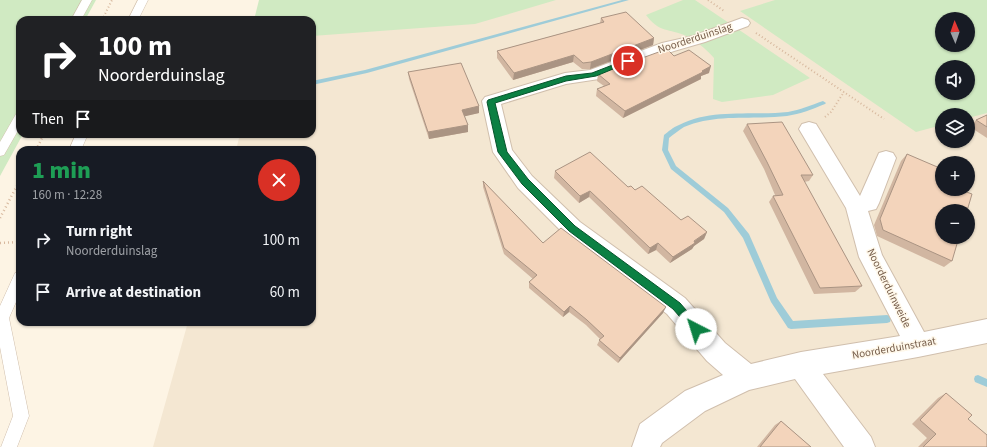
<!DOCTYPE html>
<meta charset="utf-8">
<style>
:root{--surface:#171b24;--page:#20242c;--text:#f1f3f6;--muted:#9ea1a6}
body{margin:0;font-family:"Source Sans 3",sans-serif;background:var(--page);color:var(--text);height:100vh;display:flex;flex-direction:column;font-size:15px;white-space:nowrap}
*{box-sizing:border-box;margin:0}
p{font-size:13px;color:var(--muted)}
.icon{flex:none;width:22px;height:22px;fill:none;stroke:currentColor;stroke-width:2;stroke-linecap:round;stroke-linejoin:round}
.map{position:relative;flex:1;overflow:hidden}
.sheet{position:absolute;left:16px;top:146px;width:300px;height:180px;display:flex;flex-direction:column;background:var(--surface);border-radius:12px;box-shadow:0 1px 3px #0004}
.sheet>*{flex:none}
.guide{position:absolute;left:16px;top:16px;width:300px;height:122px;border-radius:12px;box-shadow:0 1px 3px #0004;background:#202124;color:#fff;overflow:hidden}
.needle{width:26px;rotate:358deg}
.fabs{position:absolute;left:935px;top:12px;display:grid;gap:8px}
.fabs a{display:grid;place-items:center;width:40px;height:40px;border-radius:50%;background:var(--surface);box-shadow:0 1px 3px #0004;font-size:20px}
.pin{position:absolute;display:grid;place-items:center;width:34px;height:34px;color:#fff;margin:-17px;border:2px solid #fff;border-radius:50%;box-shadow:0 1px 4px #0007}
.me{position:absolute;width:44px;margin:-22px;rotate:320deg;stroke-linejoin:round;filter:drop-shadow(0 0 3px #0008)}
.turn{display:flex;align-items:center;gap:14px;height:84px;padding:0 16px;font-size:18px}
.turn .icon{width:52px;height:52px;stroke-width:2.5}
.turn b{display:block;font-size:28px;line-height:34px}
.then{display:flex;align-items:center;height:38px;padding:0 16px;background:#0003;gap:8px;font-size:15px}
.round{display:grid;place-items:center;flex:none;width:42px;height:42px;border-radius:21px;background:var(--page)}
.summary{display:flex;align-items:center;justify-content:space-between;height:68px;padding:0 16px}
h1{font-size:24px;font-weight:800;line-height:30px;color:#1e9e55}
ul{padding:0;list-style:none}
li{display:flex;align-items:center;gap:12px;height:52px;padding:0 16px}
li div{flex:1}
li b{display:block;font-size:15px}
li em{font-style:normal}
.map>svg:first-child{display:block}
</style>
<div class="map">
<svg width="987" height="447" viewBox="0 0 987 447">
<rect width="100%" height="100%" fill="#fdf4e4"/>
<!-- residential -->
<path fill="#f4e7d2" fill-rule="evenodd" d="M277 0H987V447H153L188 322H312V150H236L240 134H312V20ZM942 19H968V45H942ZM942 67H968V93H942ZM942 115H968V141H942ZM942 163H968V189H942ZM942 211H968V237H942Z"/>
<!-- green -->
<g fill="#d0eac2" fill-rule="evenodd">
<polygon points="0,0 96,0 85,20 20,20 20,134 23,134 0,176"/>
<polygon points="259,0 556,0 475,24 312,36 312,20 254,20"/>
<path d="M683 0H695L810 78 773 95 722 102 713 99 714 58C705 48 696 40 684 35 665 28 659 32 646 15Z"/>
<path d="M775 0H987V113L968 118V115H942V125L916 132 740 11ZM942 19H968V45H942ZM942 67H968V93H942Z"/>
</g>
<g fill="none" stroke-linecap="round" stroke-linejoin="round">
<!-- stream -->
<g fill="#9eccd8" fill-rule="evenodd">
<polygon points="622,0 629,0 367,73 312,85 312,81 365,70"/>
<path d="M823 101 826 103 825 104C813 109 800 114 787 116 753 120 716 113 684 127 679 130 674 134 669 138L668 150 676 166 728 208 749 234 777 298 793 321 887 315 890 316 891 319 890 322 887 323 791 329 788 328 771 302 743 238 724 212 671 169 662 150 664 135C668 132 673 127 679 125 712 108 752 116 788 112 800 110 811 105 823 101Z"/>
<polygon points="978,375 987,379 987,387 975,382 974,379 975,376"/>
</g>
<!-- lane casing -->
<g stroke="#d0bfad" stroke-width="1">
<g id="lane">
<polygon points="82,0 92,0 81,20 71,20"/>
<polygon points="138,0 148,0 138,20 128,20"/>
<polygon points="20,113 20,127 4,155 0,156 0,142 16,114"/>
<polygon points="76,134 88,134 81,150 69,150"/>
<polygon points="20,271 20,293 9,318 29,416 17,447 1,447 13,416 0,347 0,306 15,273"/>
</g>
</g>
<!-- street casing -->
<g stroke="#d0bfad" stroke-width="2">
<polygon id="street" points="742,18 748,20 750,23 748,26 705,42 674,51 599,79 566,84 501,104 512,150 532,176 580,222 685,298 725,343 751,364 801,352 900,336 859,257 846,208 799,129 802,124 809,122 816,124 860,196 879,153 886,151 893,153 896,158 879,203 876,209 868,211 882,255 924,332 987,319 987,343 918,357 823,374 871,437 875,447 844,447 795,379 749,390 705,411 662,443 660,447 632,447 640,424 685,391 723,375 707,361 667,314 564,234 518,188 493,152 482,101 485,97 565,73 590,70 662,43 693,36"/>
</g>
<!-- path-far1 -->
<g stroke="#d7b89e" stroke-width="2" stroke-dasharray="1 2.5" stroke-linecap="butt">
<polyline points="708,0 724,11"/>
<polyline points="102,20 112,0"/>
<polyline points="756,33 884,119"/>
<polyline points="825,117 831,112 844,92"/>
</g>
<!-- path -->
<g stroke="#d7b89e" stroke-width="2.5" stroke-dasharray="1 3" stroke-linecap="butt">
<polyline points="36,150 44,134"/>
<polyline points="0,218 20,180"/>
<polyline points="0,243 20,242"/>
</g>
<!-- lane -->
<use href="#lane" fill="#fff" fill-rule="evenodd"/>
<!-- street -->
<use href="#street" fill="#fff" fill-rule="evenodd"/>
</g>
<!-- wall -->
<g fill="#d1b6a1">
<polygon points="601,18 654,38 653,45 590,69 582,69 573,62 513,80 497,58 497,51 600,23"/>
<polygon points="674,56 709,73 701,76 701,79 623,118 596,96 597,89 604,86 597,81 598,74"/>
<polygon points="408,72 479,106 479,113 464,116 468,132 429,139 409,79"/>
<polygon points="987,115 987,138 970,127 976,120"/>
<polygon points="747,124 813,175 809,181 804,182 862,286 855,292 814,294 769,202 773,196 775,195 764,169 743,131"/>
<polygon points="907,154 952,261 944,267 877,236 874,225 901,161"/>
<polygon points="555,171 628,187 635,190 681,220 707,232 704,239 694,246 692,249 670,263 656,250 648,254 589,197 579,203 554,178"/>
<polygon points="483,181 543,243 663,313 618,363 597,345 600,339 586,325 569,312 563,317 529,288 529,282 533,279 504,254 483,187"/>
<polygon points="946,393 968,419 987,447 918,447 927,438 912,424 938,398"/>
<polygon points="781,421 811,447 757,447 775,425"/>
</g>
<!-- shaded-wall -->
<g fill="#aa9483">
<polygon points="654,38 653,45 590,69 591,62"/>
<polygon points="574,55 573,62 513,80 514,73"/>
<polygon points="711,66 709,73 701,76 701,79 623,118 625,111"/>
<polygon points="479,106 479,113 462,117 462,110"/>
<polygon points="468,125 468,132 429,139 428,132"/>
<polygon points="590,191 589,197 579,203 580,196"/>
<polygon points="707,232 704,239 694,246 692,249 670,263 673,257"/>
<polygon points="658,243 656,250 648,254 650,248"/>
<polygon points="570,306 569,312 563,317 564,312"/>
<polygon points="666,307 663,313 618,363 620,358"/>
</g>
<!-- building -->
<g fill="#f3d4bb" stroke="#aa9483">
<polygon points="626,12 654,38 591,62 583,63 574,55 514,73 497,51 604,22 601,18"/>
<polygon points="667,49 674,56 689,50 711,66 702,71 703,72 625,111 597,89 610,84 598,74"/>
<polygon points="461,63 479,106 462,110 468,125 428,132 408,72"/>
<polygon points="987,115 987,127 976,120"/>
<polygon points="782,122 813,175 801,175 862,286 820,288 773,196 783,195 767,162 747,124"/>
<polygon points="590,152 628,187 631,186 635,190 642,186 681,220 688,216 707,232 694,241 695,243 673,257 658,243 650,248 590,191 580,196 555,171"/>
<polygon points="907,154 942,169 942,189 962,189 961,190 972,194 967,211 942,211 942,237 959,237 952,261 883,230 880,219"/>
<polygon points="483,181 543,243 561,228 666,307 620,358 599,340 604,336 587,320 570,306 564,312 529,282 537,275 504,248"/>
<polygon points="946,393 972,415 968,419 987,435 987,447 923,447 936,434 920,420"/>
<polygon points="781,421 811,447 760,447"/>
</g>
<!-- route -->
<polygon fill="#0b8043" stroke="#07532c" points="628,59 631,61 630,62 596,76 566,81 495,103 507,152 528,179 575,226 680,303 700,326 702,329 700,332 696,334 693,332 673,309 569,231 522,184 498,152 487,102 488,100 566,76 592,73"/>
<g text-anchor="middle" dominant-baseline="central" stroke-width="3" stroke-linejoin="round" paint-order="stroke">
<!-- street labels -->
<g font-size="11" fill="#755c49" stroke="#fff8ea">
<text transform="translate(695 38) rotate(-18)">Noorderduinslag</text>
<text transform="translate(889 288) rotate(64)">Noorderduinweide</text>
<text transform="translate(894 348) rotate(-10)">Noorderduinstraat</text>
</g>
</g>
</svg>
<div class="fabs">
<a><svg class="needle" viewBox="-14 -14 28 28"><path d="M0-13l5 13h-10z" fill="#e53935"/><path d="M0 13l5-13h-10z" fill="#9ea1a6"/></svg></a>
<a><svg class="icon" aria-label="sound" viewBox="0 0 24 24"><path d="M4 9h4l5-4v14l-5-4H4zM17 9q2 3 0 6"/></svg></a>
<a><svg class="icon" aria-label="layers" viewBox="0 0 24 24"><path d="M12 4l9 5-9 5-9-5zM3 14l9 5 9-5"/></svg></a>
<a>+</a>
<a>−</a>
</div>
<div class="pin" style="left:628px;top:61px;background:#d93025"><svg class="icon" aria-label="arrive" viewBox="0 0 24 24"><path d="M6 21V4h12l-3 4 3 4H6"/></svg></div>
<svg class="me" style="left:696px;top:329px" viewBox="-20 -20 40 40"><circle r="19" fill="#fff"/><path d="M0-13L10 11 0 6-10 11z" fill="#0b8043"/></svg>
<div class="guide">
<div class="turn"><svg class="icon" aria-label="right" viewBox="0 0 24 24"><path d="M7 20v-9h11M14 6l5 5-5 5"/></svg><div><b>100 m</b>Noorderduinslag</div></div>
<div class="then">Then<svg class="icon" aria-label="arrive" viewBox="0 0 24 24"><path d="M6 21V4h12l-3 4 3 4H6"/></svg></div>
</div>
<section class="sheet">
<div class="summary"><div><h1>1 min</h1><p>160 m · 12:28</p></div><a class="round" style="background:#d93025;color:#fff"><svg class="icon" aria-label="close" viewBox="0 0 24 24"><path d="M6 6l12 12M18 6L6 18"/></svg></a></div>
<ul>
<li><svg class="icon" aria-label="right" viewBox="0 0 24 24"><path d="M7 20v-9h11M14 6l5 5-5 5"/></svg><div><b>Turn right</b><p>Noorderduinslag</p></div><em>100 m</em></li>
<li><svg class="icon" aria-label="arrive" viewBox="0 0 24 24"><path d="M6 21V4h12l-3 4 3 4H6"/></svg><div><b>Arrive at destination</b></div><em>60 m</em></li>
</ul>
</section>
</div>
